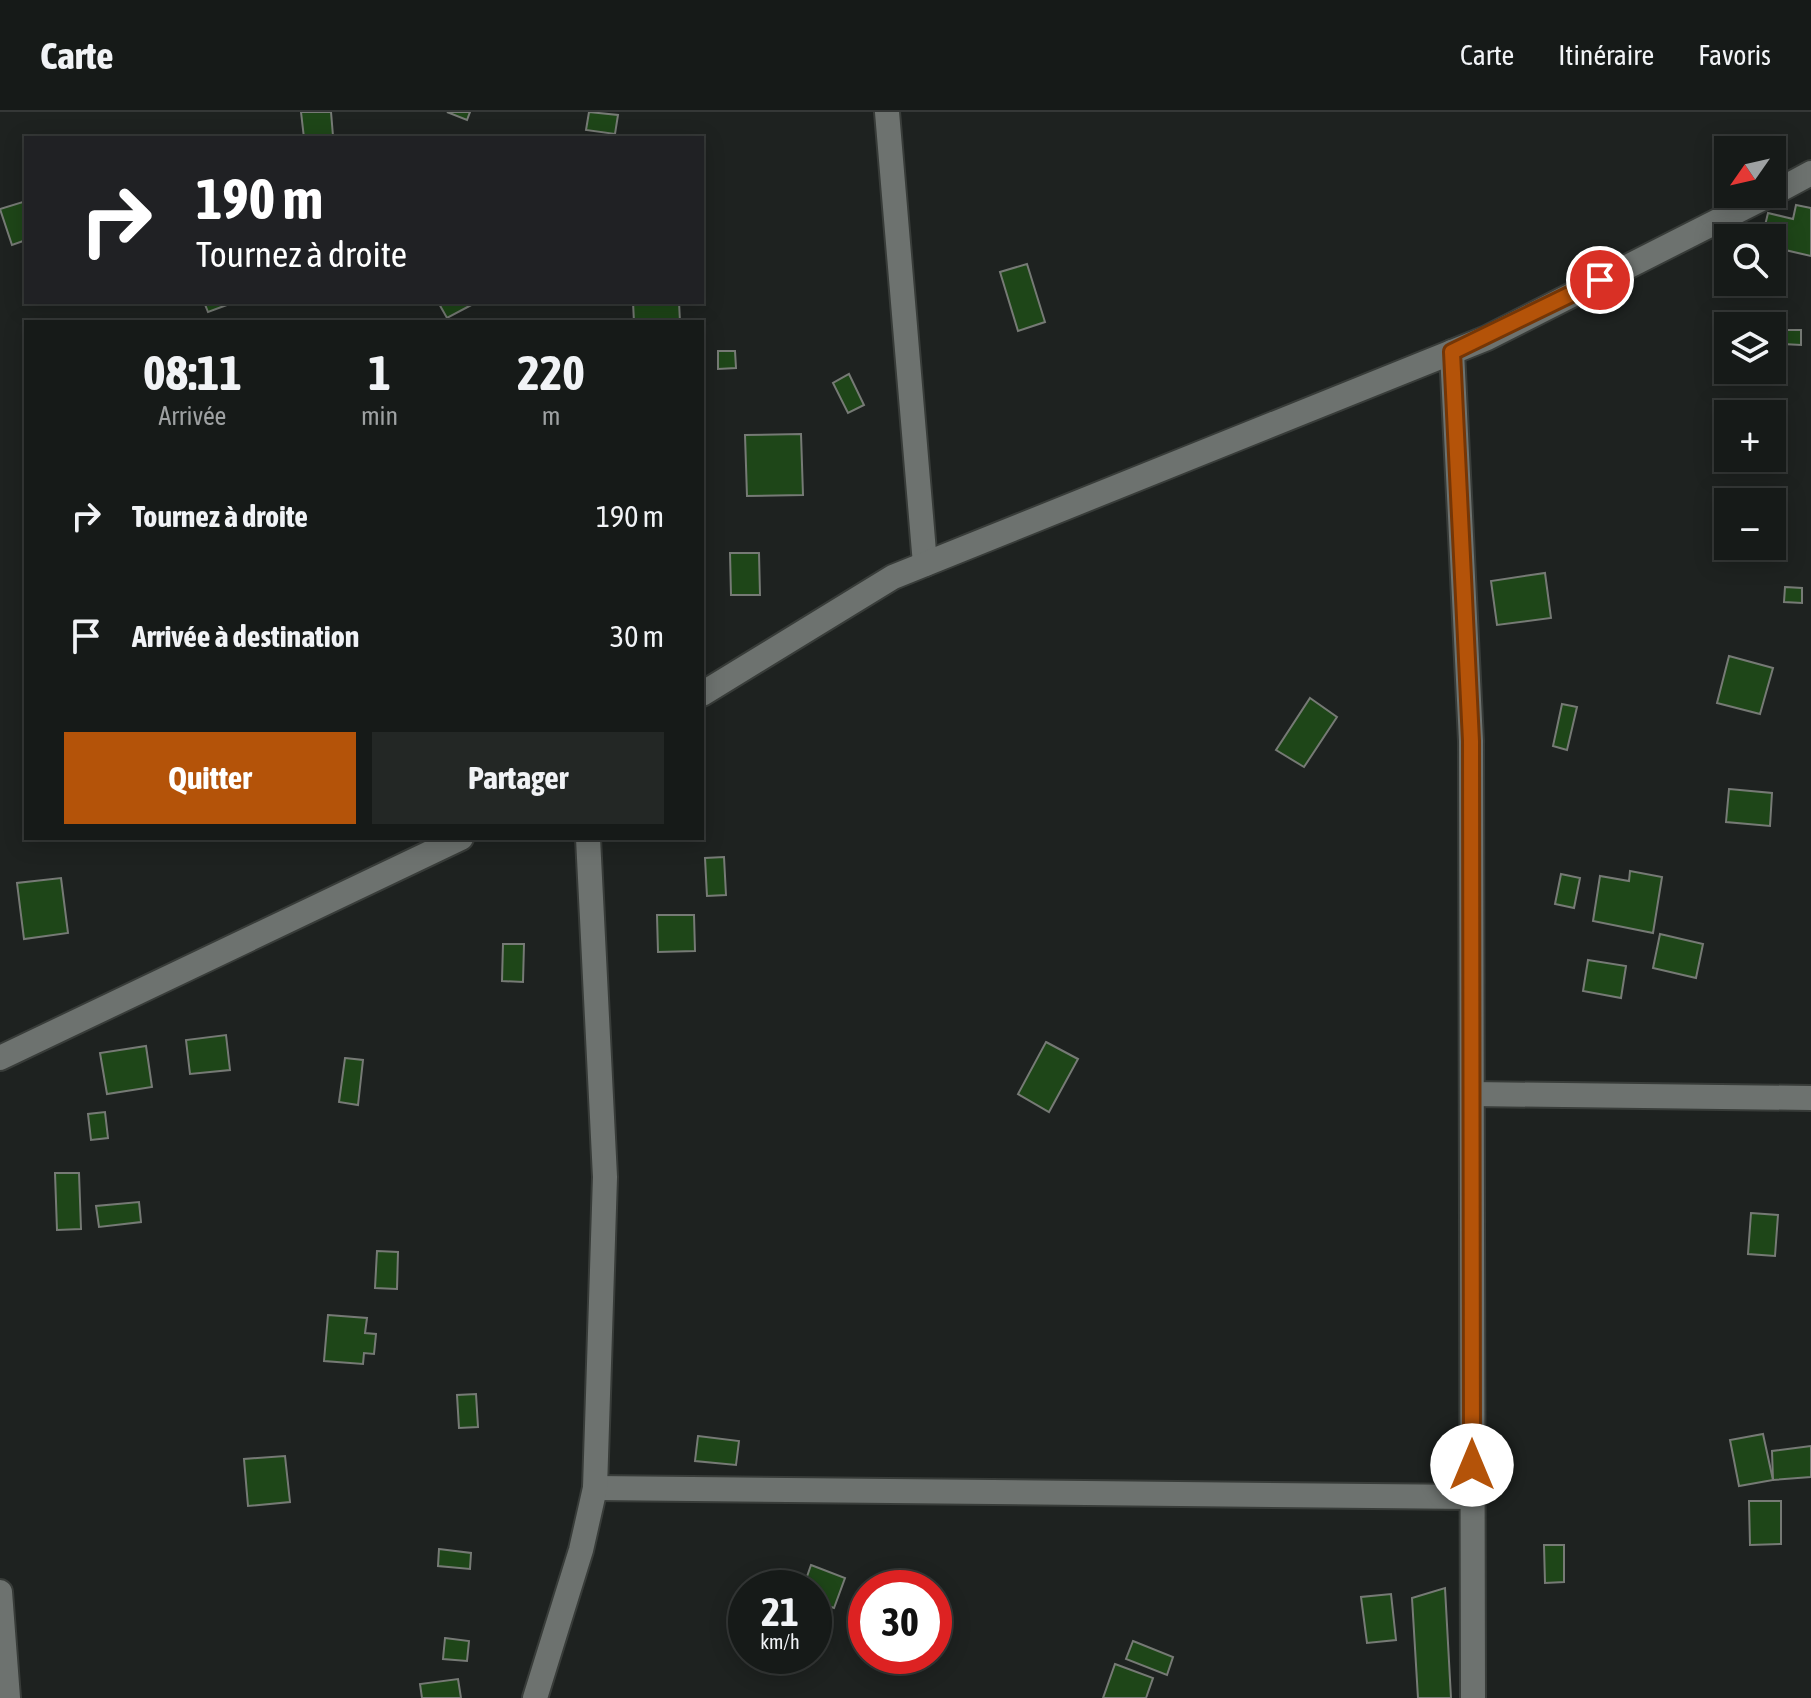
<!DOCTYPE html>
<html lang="fr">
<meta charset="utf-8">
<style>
:root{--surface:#161a18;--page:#232725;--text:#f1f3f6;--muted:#9ea1a2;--line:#353837;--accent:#b45309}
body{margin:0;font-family:"Asap Condensed",sans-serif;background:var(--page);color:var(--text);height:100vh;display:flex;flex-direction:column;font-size:30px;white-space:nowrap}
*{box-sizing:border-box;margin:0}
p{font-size:26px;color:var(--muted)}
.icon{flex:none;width:44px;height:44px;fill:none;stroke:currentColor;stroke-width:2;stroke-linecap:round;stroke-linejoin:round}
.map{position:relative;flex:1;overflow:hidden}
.sheet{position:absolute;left:24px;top:208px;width:680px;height:520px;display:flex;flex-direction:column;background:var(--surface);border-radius:0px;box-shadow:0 4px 20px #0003,0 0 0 2px var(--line)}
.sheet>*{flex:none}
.top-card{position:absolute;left:24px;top:24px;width:680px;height:168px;border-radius:0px;box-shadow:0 4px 20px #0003,0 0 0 2px var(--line);background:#202124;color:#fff;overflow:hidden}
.needle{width:52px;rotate:236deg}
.buttons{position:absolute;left:1714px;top:24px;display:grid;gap:16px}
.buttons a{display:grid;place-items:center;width:72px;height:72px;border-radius:0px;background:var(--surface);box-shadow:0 4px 20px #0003,0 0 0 2px var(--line);font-size:40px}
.speed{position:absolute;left:728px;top:1458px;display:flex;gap:16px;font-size:40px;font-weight:700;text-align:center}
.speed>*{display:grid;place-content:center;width:104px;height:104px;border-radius:50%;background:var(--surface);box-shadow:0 4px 20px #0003,0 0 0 2px var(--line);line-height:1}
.speed small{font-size:20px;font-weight:400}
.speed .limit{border:12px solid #d22;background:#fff;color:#111}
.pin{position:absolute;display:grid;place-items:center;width:68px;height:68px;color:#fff;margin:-34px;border:4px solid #fff;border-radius:50%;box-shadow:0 2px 8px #0007}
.me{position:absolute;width:88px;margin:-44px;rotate:0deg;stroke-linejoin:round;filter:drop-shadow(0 0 6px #0008)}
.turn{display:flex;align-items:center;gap:28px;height:168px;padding:0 40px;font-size:36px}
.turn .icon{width:104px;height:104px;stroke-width:2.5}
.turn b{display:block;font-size:56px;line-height:68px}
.eta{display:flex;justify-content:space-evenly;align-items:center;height:136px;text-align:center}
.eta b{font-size:48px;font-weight:700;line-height:56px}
.button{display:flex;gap:16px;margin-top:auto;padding:16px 40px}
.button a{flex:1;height:92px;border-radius:0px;background:var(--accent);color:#fff;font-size:32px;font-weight:700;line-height:92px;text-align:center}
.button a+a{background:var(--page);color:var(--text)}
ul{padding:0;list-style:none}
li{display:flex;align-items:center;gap:24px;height:120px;padding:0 40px}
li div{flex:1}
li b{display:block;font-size:30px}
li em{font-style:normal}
header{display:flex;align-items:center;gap:48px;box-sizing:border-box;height:112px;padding:0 40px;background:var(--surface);border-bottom:2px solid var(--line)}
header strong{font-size:38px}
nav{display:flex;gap:44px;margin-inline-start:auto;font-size:28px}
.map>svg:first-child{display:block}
</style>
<header>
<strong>Carte</strong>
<nav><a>Carte</a><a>Itinéraire</a><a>Favoris</a></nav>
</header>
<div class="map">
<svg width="1811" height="1586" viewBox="0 0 1811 1586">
<rect width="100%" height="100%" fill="#1e2220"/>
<!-- building -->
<g fill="#1e4618" stroke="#767a75" stroke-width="2">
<polygon points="301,0 331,0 333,24 304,26"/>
<polygon points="447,0 470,0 467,8"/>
<polygon points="589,0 618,3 615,22 586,18"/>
<polygon points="26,89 26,128 12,133 0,97"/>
<polygon points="1796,93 1811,96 1811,144 1772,135 1772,126 1762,126 1768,101 1793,107"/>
<polygon points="1027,152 1045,210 1018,219 1000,160"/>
<polygon points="204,190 235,190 208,200"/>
<polygon points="438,190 477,190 447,206"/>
<polygon points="633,190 679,190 680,210 634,210"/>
<polygon points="1783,218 1801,218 1801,233 1783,232"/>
<polygon points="718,239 735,239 736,256 718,257"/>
<polygon points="849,262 864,293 848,301 833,271"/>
<polygon points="801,322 803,383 747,384 745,323"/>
<polygon points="730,441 759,441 760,483 731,483"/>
<polygon points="1545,461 1551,506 1497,513 1491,469"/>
<polygon points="1785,475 1802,476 1802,491 1784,490"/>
<polygon points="1729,544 1773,556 1760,602 1717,591"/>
<polygon points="1310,586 1337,605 1304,655 1276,638"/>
<polygon points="1562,592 1577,595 1567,638 1553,634"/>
<polygon points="1729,677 1772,681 1770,714 1726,710"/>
<polygon points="724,745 726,783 707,784 705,746"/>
<polygon points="1630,759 1662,765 1653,821 1593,809 1600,764 1629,769"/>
<polygon points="1561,762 1580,766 1574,796 1555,792"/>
<polygon points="61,766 68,821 24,827 17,771"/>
<polygon points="657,803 694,803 695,839 658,840"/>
<polygon points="1660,822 1703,832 1696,866 1653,856"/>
<polygon points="503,832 524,832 523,870 502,869"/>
<polygon points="1588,848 1626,854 1621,886 1583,879"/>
<polygon points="226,923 230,958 190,962 186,928"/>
<polygon points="1046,930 1078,947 1049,1000 1018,982"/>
<polygon points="146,934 152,975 107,982 100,941"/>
<polygon points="345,946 363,948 358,993 339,990"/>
<polygon points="105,1000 108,1026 91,1028 88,1002"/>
<polygon points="55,1061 79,1061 81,1117 57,1118"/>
<polygon points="139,1090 141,1110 99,1115 96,1094"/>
<polygon points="1751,1101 1778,1103 1775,1144 1748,1142"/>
<polygon points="377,1139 398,1140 397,1177 375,1176"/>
<polygon points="328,1203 367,1206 365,1221 376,1222 374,1242 364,1241 363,1252 324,1249"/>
<polygon points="476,1282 478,1315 459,1316 457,1283"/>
<polygon points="1763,1322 1773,1368 1739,1374 1730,1328"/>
<polygon points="698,1324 739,1329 736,1353 695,1349"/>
<polygon points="1811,1334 1811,1365 1773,1368 1772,1339"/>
<polygon points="285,1344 290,1390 248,1394 244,1347"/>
<polygon points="1749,1389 1781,1389 1781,1432 1750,1433"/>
<polygon points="1544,1433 1564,1433 1564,1470 1545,1471"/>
<polygon points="439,1437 471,1441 470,1457 438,1454"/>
<polygon points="811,1453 845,1466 834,1496 814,1489 814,1476 803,1476"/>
<polygon points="1445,1476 1451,1586 1418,1586 1412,1486"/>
<polygon points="1391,1482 1396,1528 1367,1531 1361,1485"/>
<polygon points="445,1526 469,1529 467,1549 443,1547"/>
<polygon points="1133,1529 1173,1545 1167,1563 1126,1547"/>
<polygon points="1115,1552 1153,1566 1146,1586 1103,1586"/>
<polygon points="458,1567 461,1586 422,1586 420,1572"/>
</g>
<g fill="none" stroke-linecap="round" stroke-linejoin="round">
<!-- minor casing -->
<g stroke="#383c39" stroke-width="28">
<g id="minor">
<polyline points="887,0 925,452"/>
<polyline points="1772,82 1811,61"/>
<polyline points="1452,240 1471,629 1473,1586"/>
<polyline points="702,582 893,465 1487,226 1771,82"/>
<polyline points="0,946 461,726"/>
<polyline points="1472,982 1811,986"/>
<polyline points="595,1376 1472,1385"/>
<polyline points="0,1480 8,1586"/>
<polyline points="535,1586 581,1438 595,1376 605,1065 588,726"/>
</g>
</g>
<!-- minor -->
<use href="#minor" stroke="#6d726f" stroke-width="24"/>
</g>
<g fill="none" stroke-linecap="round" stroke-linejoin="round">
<!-- route casing -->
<g stroke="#753606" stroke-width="20">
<polyline id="route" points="1472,1353 1471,629 1452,240 1600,168"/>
</g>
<!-- route -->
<use href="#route" stroke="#b45309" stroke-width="14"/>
</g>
</svg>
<div class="buttons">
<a><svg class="needle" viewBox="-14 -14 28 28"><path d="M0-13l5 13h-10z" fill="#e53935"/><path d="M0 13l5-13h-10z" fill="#9ea1a2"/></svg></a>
<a><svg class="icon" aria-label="search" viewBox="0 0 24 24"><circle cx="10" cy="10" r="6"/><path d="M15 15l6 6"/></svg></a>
<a><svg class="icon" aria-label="layers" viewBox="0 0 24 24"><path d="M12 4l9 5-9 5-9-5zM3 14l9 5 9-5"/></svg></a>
<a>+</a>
<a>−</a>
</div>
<div class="speed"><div>21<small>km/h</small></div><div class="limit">30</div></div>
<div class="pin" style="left:1600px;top:168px;background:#d93025"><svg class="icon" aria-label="arrive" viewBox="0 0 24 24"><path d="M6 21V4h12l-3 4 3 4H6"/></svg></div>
<svg class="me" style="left:1472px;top:1353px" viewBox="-20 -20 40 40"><circle r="19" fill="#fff"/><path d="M0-13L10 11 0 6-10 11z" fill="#b45309"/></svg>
<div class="top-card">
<div class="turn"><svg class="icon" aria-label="right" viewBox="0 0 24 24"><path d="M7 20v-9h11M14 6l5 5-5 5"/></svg><div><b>190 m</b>Tournez à droite</div></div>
</div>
<section class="sheet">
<div class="eta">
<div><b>08:11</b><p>Arrivée</p></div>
<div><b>1</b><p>min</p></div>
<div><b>220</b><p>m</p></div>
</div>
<ul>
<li><svg class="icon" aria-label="right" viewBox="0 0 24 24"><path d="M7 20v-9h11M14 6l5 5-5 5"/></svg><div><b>Tournez à droite</b></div><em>190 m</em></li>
<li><svg class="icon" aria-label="arrive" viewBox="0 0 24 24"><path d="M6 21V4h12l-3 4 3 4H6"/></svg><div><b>Arrivée à destination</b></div><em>30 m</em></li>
</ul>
<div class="button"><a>Quitter</a><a>Partager</a></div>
</section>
</div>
